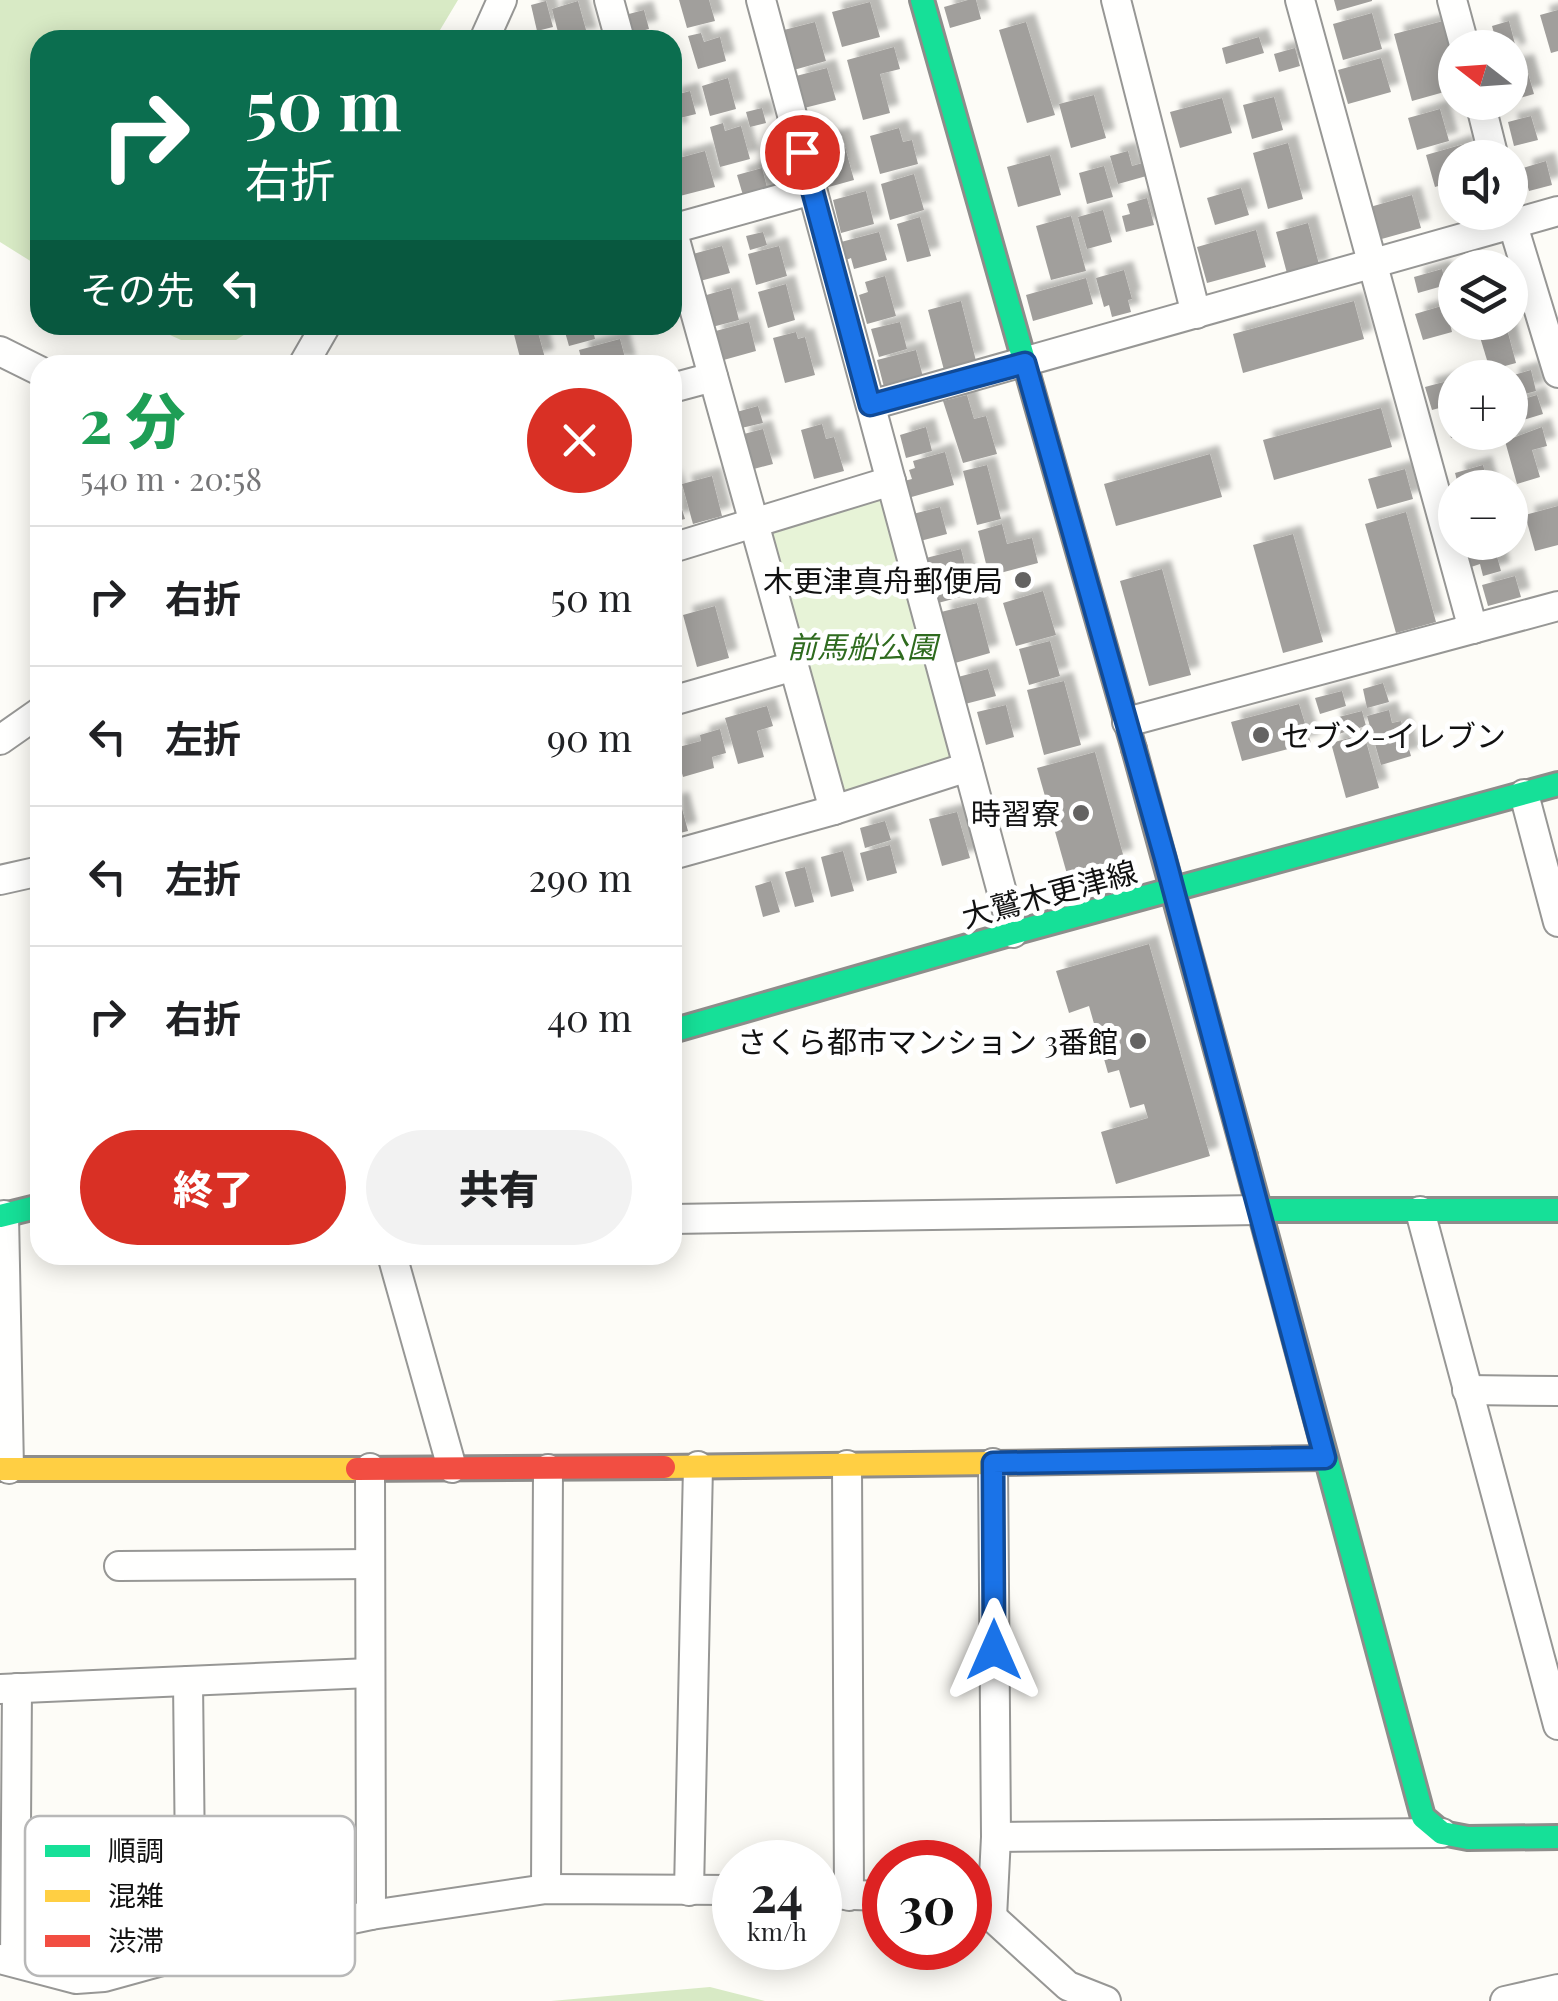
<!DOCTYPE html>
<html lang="ja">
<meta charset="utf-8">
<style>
:root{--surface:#fff;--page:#f2f2f2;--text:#202124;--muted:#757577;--line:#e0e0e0;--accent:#d93025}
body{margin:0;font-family:"Playfair Display","Noto Sans JP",serif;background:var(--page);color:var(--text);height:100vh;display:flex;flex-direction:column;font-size:38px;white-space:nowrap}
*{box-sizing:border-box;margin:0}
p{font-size:32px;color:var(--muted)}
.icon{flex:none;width:55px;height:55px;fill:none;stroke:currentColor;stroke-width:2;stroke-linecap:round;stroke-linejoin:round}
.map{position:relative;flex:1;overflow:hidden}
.drawer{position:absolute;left:30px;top:355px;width:652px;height:910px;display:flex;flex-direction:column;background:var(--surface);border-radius:30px;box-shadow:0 5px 25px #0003}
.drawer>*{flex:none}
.hud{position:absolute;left:30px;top:30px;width:652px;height:305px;border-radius:30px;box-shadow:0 5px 25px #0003;background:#0b6e4f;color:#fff;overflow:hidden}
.needle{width:65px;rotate:287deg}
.controls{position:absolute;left:1438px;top:30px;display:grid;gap:20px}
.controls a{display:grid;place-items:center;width:90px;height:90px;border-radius:50%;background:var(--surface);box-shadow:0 5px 25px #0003;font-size:50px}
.speed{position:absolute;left:712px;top:1840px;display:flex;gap:20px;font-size:50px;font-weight:700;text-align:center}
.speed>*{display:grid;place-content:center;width:130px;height:130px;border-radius:50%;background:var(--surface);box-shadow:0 5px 25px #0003;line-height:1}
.speed small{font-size:25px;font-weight:400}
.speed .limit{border:15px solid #d22;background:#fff;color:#111}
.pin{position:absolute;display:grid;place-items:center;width:85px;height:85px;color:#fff;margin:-42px;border:5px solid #fff;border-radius:50%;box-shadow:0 2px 10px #0007}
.me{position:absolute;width:110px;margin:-55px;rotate:0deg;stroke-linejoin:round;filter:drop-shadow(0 0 8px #0008)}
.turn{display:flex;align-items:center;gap:35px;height:210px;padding:0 50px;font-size:45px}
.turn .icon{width:130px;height:130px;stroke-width:2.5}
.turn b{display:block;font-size:70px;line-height:85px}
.then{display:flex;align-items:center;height:95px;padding:0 50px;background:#0003;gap:20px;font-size:38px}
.round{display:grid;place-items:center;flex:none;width:105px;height:105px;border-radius:52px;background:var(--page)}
.head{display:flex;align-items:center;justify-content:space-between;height:170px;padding:0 50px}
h1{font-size:60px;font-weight:800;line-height:75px;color:#1e9e55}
.primary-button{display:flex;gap:20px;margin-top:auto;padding:20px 50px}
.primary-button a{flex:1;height:115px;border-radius:60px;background:var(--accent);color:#fff;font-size:40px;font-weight:800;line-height:115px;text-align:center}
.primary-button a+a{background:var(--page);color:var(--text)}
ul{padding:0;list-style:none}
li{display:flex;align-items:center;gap:30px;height:140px;padding:0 50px;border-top:2px solid var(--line)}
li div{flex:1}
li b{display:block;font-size:38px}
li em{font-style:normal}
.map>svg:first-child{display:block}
</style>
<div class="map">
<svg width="1558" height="2001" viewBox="0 0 1558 2001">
<defs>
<filter id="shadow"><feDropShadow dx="9" dy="-9" stdDeviation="2.5" flood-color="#0004"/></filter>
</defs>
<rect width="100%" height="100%" fill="#fdfcf7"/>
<!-- green -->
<polygon fill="#e7f3d7" points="887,490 961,763 837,802 763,529"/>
<!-- forest -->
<g fill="#d8eac5">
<polygon points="0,0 458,0 434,40 40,40 40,267 0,242"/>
<polygon points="148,325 259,325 236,340 181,340"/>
<polygon points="710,1987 765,2001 551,2001"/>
</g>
<!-- building -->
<g fill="#a19f9c" filter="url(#shadow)">
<polygon points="679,0 709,0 715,21 687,28"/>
<polygon points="968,0 976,0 981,19 950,28 944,7"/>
<polygon points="1334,0 1372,0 1372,1 1337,11"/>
<polygon points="546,1 553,27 537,31 531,5"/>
<polygon points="578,1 588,37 560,40 552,9"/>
<polygon points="870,2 880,37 842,47 832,12"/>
<polygon points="644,10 649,29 630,34 625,15"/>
<polygon points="1558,10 1558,51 1551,53 1540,15"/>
<polygon points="1372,13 1382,49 1343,60 1333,24"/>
<polygon points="1443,21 1455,64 1455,89 1412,101 1394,34"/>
<polygon points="1509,21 1517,52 1510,54 1510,48 1498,48 1492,26"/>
<polygon points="815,22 826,61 790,71 780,31"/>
<polygon points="1026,22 1055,115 1027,123 999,30"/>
<polygon points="701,33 704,42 720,37 726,61 698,69 688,36"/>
<polygon points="1259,37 1264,53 1226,64 1222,48"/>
<polygon points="894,47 900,69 880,74 890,113 863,120 847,60"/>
<polygon points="1295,48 1300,66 1279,72 1274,54"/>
<polygon points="1381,58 1391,92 1348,104 1338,70"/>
<polygon points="1525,63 1534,94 1513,100 1510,67"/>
<polygon points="827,68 836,100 804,108 796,76"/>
<polygon points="728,78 736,109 710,116 702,86"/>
<polygon points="690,91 696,114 676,119 679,131 672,133 672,96"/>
<polygon points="1094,95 1106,138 1071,148 1059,104"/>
<polygon points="1274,97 1283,130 1252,139 1243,105"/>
<polygon points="1222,98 1232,133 1180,148 1170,112"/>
<polygon points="762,108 766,123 750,127 746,112"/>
<polygon points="1440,109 1449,141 1417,150 1408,118"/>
<polygon points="1531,116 1538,140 1514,146 1508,122"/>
<polygon points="723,123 725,131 741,126 750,159 720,167 710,127"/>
<polygon points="899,128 903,142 912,140 918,164 880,174 870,136"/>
<polygon points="842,136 854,180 825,188 813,144"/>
<polygon points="1288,143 1303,199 1268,209 1253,153"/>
<polygon points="1464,144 1467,158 1455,158 1455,181 1435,187 1426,155"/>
<polygon points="705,151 715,187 672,198 672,160"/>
<polygon points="1128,151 1132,166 1146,162 1150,175 1118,184 1110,156"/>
<polygon points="776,152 781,170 768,174 763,156"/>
<polygon points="1050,155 1061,195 1018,207 1007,167"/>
<polygon points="1546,161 1552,185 1529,191 1523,168"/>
<polygon points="1104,166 1113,197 1087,204 1079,173"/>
<polygon points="762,168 769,195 745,202 737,175"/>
<polygon points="914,174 924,210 890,220 881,184"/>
<polygon points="1241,188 1249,215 1215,225 1207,198"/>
<polygon points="866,191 874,224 841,233 833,200"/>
<polygon points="1412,195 1421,228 1378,240 1370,207"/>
<polygon points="1147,198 1154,225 1126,232 1122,216 1130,214 1127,204"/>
<polygon points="1103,210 1112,242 1087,249 1078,217"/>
<polygon points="1071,216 1086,271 1051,280 1036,226"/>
<polygon points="920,217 931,256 907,262 897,224"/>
<polygon points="1308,223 1320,268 1288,277 1276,232"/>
<polygon points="1256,230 1266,267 1207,283 1197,247"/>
<polygon points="763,232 767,245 750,250 746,236"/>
<polygon points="879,232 887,260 854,269 851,258 846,260 841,242"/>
<polygon points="722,246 730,273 700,281 693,254"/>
<polygon points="779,246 787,276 756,285 748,254"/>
<polygon points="1442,269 1446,285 1418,293 1414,277"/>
<polygon points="1124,270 1132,299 1128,300 1131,312 1112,317 1109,305 1104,307 1096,278"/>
<polygon points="885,276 896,316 867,324 859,295 868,292 865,282"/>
<polygon points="1086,278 1093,304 1033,321 1026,295"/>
<polygon points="786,284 795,320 768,328 758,292"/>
<polygon points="731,288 739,320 712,327 703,296"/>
<polygon points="961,301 976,361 944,370 928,310"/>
<polygon points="1354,301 1364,339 1243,373 1233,334"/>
<polygon points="1445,305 1452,332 1423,340 1415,314"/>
<polygon points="749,322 756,351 720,361 712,332"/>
<polygon points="900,322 907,349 879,357 871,329"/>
<polygon points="519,325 536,325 545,358 522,365 512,327"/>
<polygon points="563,325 592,325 595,339 569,346"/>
<polygon points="1507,329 1516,363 1490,370 1480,337"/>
<polygon points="796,332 798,339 805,337 815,375 785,383 773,338"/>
<polygon points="620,339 627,365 583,365 579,350"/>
<polygon points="916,350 923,377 884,387 877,360"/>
<polygon points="1531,370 1536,391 1510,398 1510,376"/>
<polygon points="1455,379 1455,432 1467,434 1451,438 1443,407 1432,410 1425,387"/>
<polygon points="967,395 974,419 986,416 997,454 963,463 943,401"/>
<polygon points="1537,395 1543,414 1510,424 1510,403"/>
<polygon points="758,406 763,423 737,429 733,413"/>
<polygon points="1381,408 1392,447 1274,480 1263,440"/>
<polygon points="822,424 826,439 834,437 844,471 814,479 801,430"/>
<polygon points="926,427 932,451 906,458 900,435"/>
<polygon points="1542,427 1547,446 1532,450 1540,477 1517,484 1505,441"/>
<polygon points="763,429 773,464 750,470 740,435"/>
<polygon points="945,452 954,485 908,498 904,481 912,479 909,470 915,468 913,461"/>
<polygon points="1210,454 1222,497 1116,526 1104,484"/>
<polygon points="987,465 1001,519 977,525 963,471"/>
<polygon points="1483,465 1489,488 1459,488 1455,473"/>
<polygon points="1405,469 1413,499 1377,509 1368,479"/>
<polygon points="712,476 722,516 693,524 682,484"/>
<polygon points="672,477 685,519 672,522"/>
<polygon points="1558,506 1558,545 1535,551 1525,515"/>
<polygon points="940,507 947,534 920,541 913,514"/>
<polygon points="1406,512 1436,622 1396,633 1365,524"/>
<polygon points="1002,524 1007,544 1032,538 1038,563 989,576 978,531"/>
<polygon points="1293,534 1323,642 1283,653 1253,545"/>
<polygon points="1481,542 1493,542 1501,571 1483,576 1480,564 1471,567 1466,547"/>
<polygon points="961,549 972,594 938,603 926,558"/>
<polygon points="1162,569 1191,675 1149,686 1120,581"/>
<polygon points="1515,576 1521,597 1488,606 1482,585"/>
<polygon points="1043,591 1056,635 1016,646 1003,603"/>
<polygon points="977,603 990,653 955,663 941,612"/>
<polygon points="715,606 729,658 697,667 683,615"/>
<polygon points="1050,641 1060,676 1029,685 1019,649"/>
<polygon points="988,669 996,696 965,704 958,677"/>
<polygon points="1064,681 1081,745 1044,755 1027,690"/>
<polygon points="1383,683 1389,702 1367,708 1363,689"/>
<polygon points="1342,691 1346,706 1320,714 1315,698"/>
<polygon points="1299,704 1311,743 1242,761 1231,722"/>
<polygon points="1006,705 1014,737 986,745 977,712"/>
<polygon points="767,706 773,726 757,731 764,757 738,764 725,718"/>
<polygon points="1389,710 1392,723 1401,721 1411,756 1381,765 1367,716"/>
<polygon points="1362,711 1366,726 1335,735 1331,719"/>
<polygon points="720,729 726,753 712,757 714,768 683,777 675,748 701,741 700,735"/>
<polygon points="1364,734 1379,788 1346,798 1331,743"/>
<polygon points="1095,752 1124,858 1067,874 1037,768"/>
<polygon points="680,801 688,831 672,835 672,803"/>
<polygon points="957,812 970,858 942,866 929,819"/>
<polygon points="885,821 891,840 865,848 860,828"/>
<polygon points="890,845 897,873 867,881 860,853"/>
<polygon points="843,851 854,891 831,897 821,857"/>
<polygon points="805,867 814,902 795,907 785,872"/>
<polygon points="771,881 780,912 763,917 755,886"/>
<polygon points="1149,944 1210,1156 1116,1184 1101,1132 1148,1118 1144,1104 1130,1108 1119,1070 1108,1073 1089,1006 1069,1013 1056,971"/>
</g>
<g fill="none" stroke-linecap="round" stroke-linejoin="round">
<!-- street casing -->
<g stroke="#979795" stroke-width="32">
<g id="street">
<polyline points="609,0 620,40"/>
<polyline points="761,0 1013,933"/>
<polyline points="1116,0 1196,314"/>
<polyline points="1300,0 1473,629"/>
<polyline points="1452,0 1465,48"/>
<polyline points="484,40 502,0"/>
<polyline points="1480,102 1494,158"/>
<polyline points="1509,212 1558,373"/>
<polyline points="672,229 834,810"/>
<polyline points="672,229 812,190"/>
<polyline points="0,351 40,371"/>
<polyline points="303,365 326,325"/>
<polyline points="672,388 713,377"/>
<polyline points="871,405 1558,211"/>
<polyline points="672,548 891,481"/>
<polyline points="672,701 794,666"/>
<polyline points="1127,722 1558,606"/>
<polyline points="0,740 40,712"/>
<polyline points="1524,794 1558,922"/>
<polyline points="672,855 834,810 968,767"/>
<polyline points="0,880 40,871"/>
<polyline points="1420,1211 1558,1725"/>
<polyline points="4,1215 9,1469"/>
<polyline points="672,1219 1258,1210"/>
<polyline points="392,1255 452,1468"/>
<polyline points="1467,1390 1558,1391"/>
<polyline points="847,1465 849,1896"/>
<polyline points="370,1468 371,1915"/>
<polyline points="119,1566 370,1564"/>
<polyline points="188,1681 191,1953"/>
<polyline points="0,1689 370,1673"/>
<polyline points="996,1837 1442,1833"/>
<polyline points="546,1889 548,1469"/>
<polyline points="689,1891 698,1466"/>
<polyline points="820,1894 885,1896"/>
<polyline points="970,1911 992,1917 1068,1986 1106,2001"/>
<polyline points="992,1917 996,1837 993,1463"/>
<polyline points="0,1959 76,1979 104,1977 191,1953 371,1915 546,1889 735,1890"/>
<polyline points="15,1961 17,1688"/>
<polyline points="1505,2001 1558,1989"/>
</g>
</g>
<!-- fast casing -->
<g stroke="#8e8d8b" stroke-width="28">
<g id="fast">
<polyline points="922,0 1134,749"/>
<polyline points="672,1031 1013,933 1558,784"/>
<polyline points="1245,1156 1423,1817 1442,1833 1468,1838 1558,1837"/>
<polyline points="1258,1210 1558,1210"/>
<polyline points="0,1216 40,1206"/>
<polyline points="995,1463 1325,1458"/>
</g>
</g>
<!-- slow casing -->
<g stroke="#8e8d8b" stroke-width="28">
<g id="slow">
<polyline points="664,1467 995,1463"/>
<polyline points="0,1469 357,1469"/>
</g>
</g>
<!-- jam casing -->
<g stroke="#8e8d8b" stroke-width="28">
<g id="jam">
<polyline points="1134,749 1245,1156"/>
<polyline points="357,1469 664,1467"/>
</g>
</g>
<!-- street -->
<use href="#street" stroke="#fffffe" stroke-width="28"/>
<!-- fast -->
<use href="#fast" stroke="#16e098" stroke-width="22"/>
<!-- slow -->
<use href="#slow" stroke="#ffcf43" stroke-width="22"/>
<!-- jam -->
<use href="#jam" stroke="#f24e42" stroke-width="22"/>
</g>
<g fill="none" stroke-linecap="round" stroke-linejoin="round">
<!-- route casing -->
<g stroke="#114b97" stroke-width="25">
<polyline id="route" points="802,152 870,405 1025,363 1165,858 1325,1458 993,1463 994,1650"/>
</g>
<!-- route -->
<use href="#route" stroke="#1a73e8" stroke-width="18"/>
</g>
<!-- markers -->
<g fill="#646362" stroke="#fff" stroke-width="4">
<circle cx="1023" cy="580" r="10"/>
<circle cx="1261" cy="735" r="10"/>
<circle cx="1081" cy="813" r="10"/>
<circle cx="1138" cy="1041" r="10"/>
</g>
<g text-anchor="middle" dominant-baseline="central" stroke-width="10" stroke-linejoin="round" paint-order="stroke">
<!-- poi labels -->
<g font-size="30" fill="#111" stroke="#fff" text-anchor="end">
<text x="1003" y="580">木更津真舟郵便局</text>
<text x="1281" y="735" text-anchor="start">セブン-イレブン</text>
<text x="1061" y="813">時習寮</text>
<text x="1118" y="1041">さくら都市マンション 3番館</text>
</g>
<!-- park labels -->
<g font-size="30" font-style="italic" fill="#2f6b1f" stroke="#fff">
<text x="862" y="646">前馬船公園</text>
</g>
<!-- street labels -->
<g font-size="30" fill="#111" stroke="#fff">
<text transform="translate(1049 893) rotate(-15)">大鷲木更津線</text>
</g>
</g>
<!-- legend -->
<rect x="25" y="1816" width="330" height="160" rx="15" fill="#fff" stroke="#b8b8b8" stroke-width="2.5"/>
<rect x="45" y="1845" width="45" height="12" fill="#16e098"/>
<rect x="45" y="1890" width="45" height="12" fill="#ffcf43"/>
<rect x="45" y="1935" width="45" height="12" fill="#f24e42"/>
<g font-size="28" fill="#111">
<text x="108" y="1861">順調</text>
<text x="108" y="1906">混雑</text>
<text x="108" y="1951">渋滞</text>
</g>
</svg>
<div class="controls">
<a><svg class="needle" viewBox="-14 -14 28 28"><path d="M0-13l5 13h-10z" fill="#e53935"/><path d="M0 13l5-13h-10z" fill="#757577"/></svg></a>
<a><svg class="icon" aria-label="sound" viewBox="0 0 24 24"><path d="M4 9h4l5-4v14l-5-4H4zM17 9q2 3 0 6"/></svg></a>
<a><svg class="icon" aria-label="layers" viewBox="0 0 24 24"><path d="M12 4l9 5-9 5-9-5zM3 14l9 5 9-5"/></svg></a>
<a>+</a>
<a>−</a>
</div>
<div class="speed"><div>24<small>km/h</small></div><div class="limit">30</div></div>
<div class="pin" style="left:802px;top:152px;background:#d93025"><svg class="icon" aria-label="arrive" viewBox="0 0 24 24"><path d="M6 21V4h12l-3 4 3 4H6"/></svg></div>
<svg class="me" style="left:994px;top:1650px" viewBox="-20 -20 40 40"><path d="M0-17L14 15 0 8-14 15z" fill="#1a73e8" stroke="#fff" stroke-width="4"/></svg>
<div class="hud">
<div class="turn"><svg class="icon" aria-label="right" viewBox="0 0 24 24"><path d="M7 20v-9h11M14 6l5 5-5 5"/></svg><div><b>50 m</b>右折</div></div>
<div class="then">その先<svg class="icon" aria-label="left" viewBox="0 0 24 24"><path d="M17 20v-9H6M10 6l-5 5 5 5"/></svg></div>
</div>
<section class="drawer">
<div class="head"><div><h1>2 分</h1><p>540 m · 20:58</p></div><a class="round" style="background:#d93025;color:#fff"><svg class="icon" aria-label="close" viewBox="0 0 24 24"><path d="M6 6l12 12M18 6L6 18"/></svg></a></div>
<ul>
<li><svg class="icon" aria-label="right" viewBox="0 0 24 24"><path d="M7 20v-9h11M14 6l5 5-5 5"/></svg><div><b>右折</b></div><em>50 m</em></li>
<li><svg class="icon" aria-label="left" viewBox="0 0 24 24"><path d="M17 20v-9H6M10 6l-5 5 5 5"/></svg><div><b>左折</b></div><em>90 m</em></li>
<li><svg class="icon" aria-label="left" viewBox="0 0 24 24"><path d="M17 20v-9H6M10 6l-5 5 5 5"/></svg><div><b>左折</b></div><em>290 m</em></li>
<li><svg class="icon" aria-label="right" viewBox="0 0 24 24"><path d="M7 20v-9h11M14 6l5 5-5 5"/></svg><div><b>右折</b></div><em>40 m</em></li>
</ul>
<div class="primary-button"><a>終了</a><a>共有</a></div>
</section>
</div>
